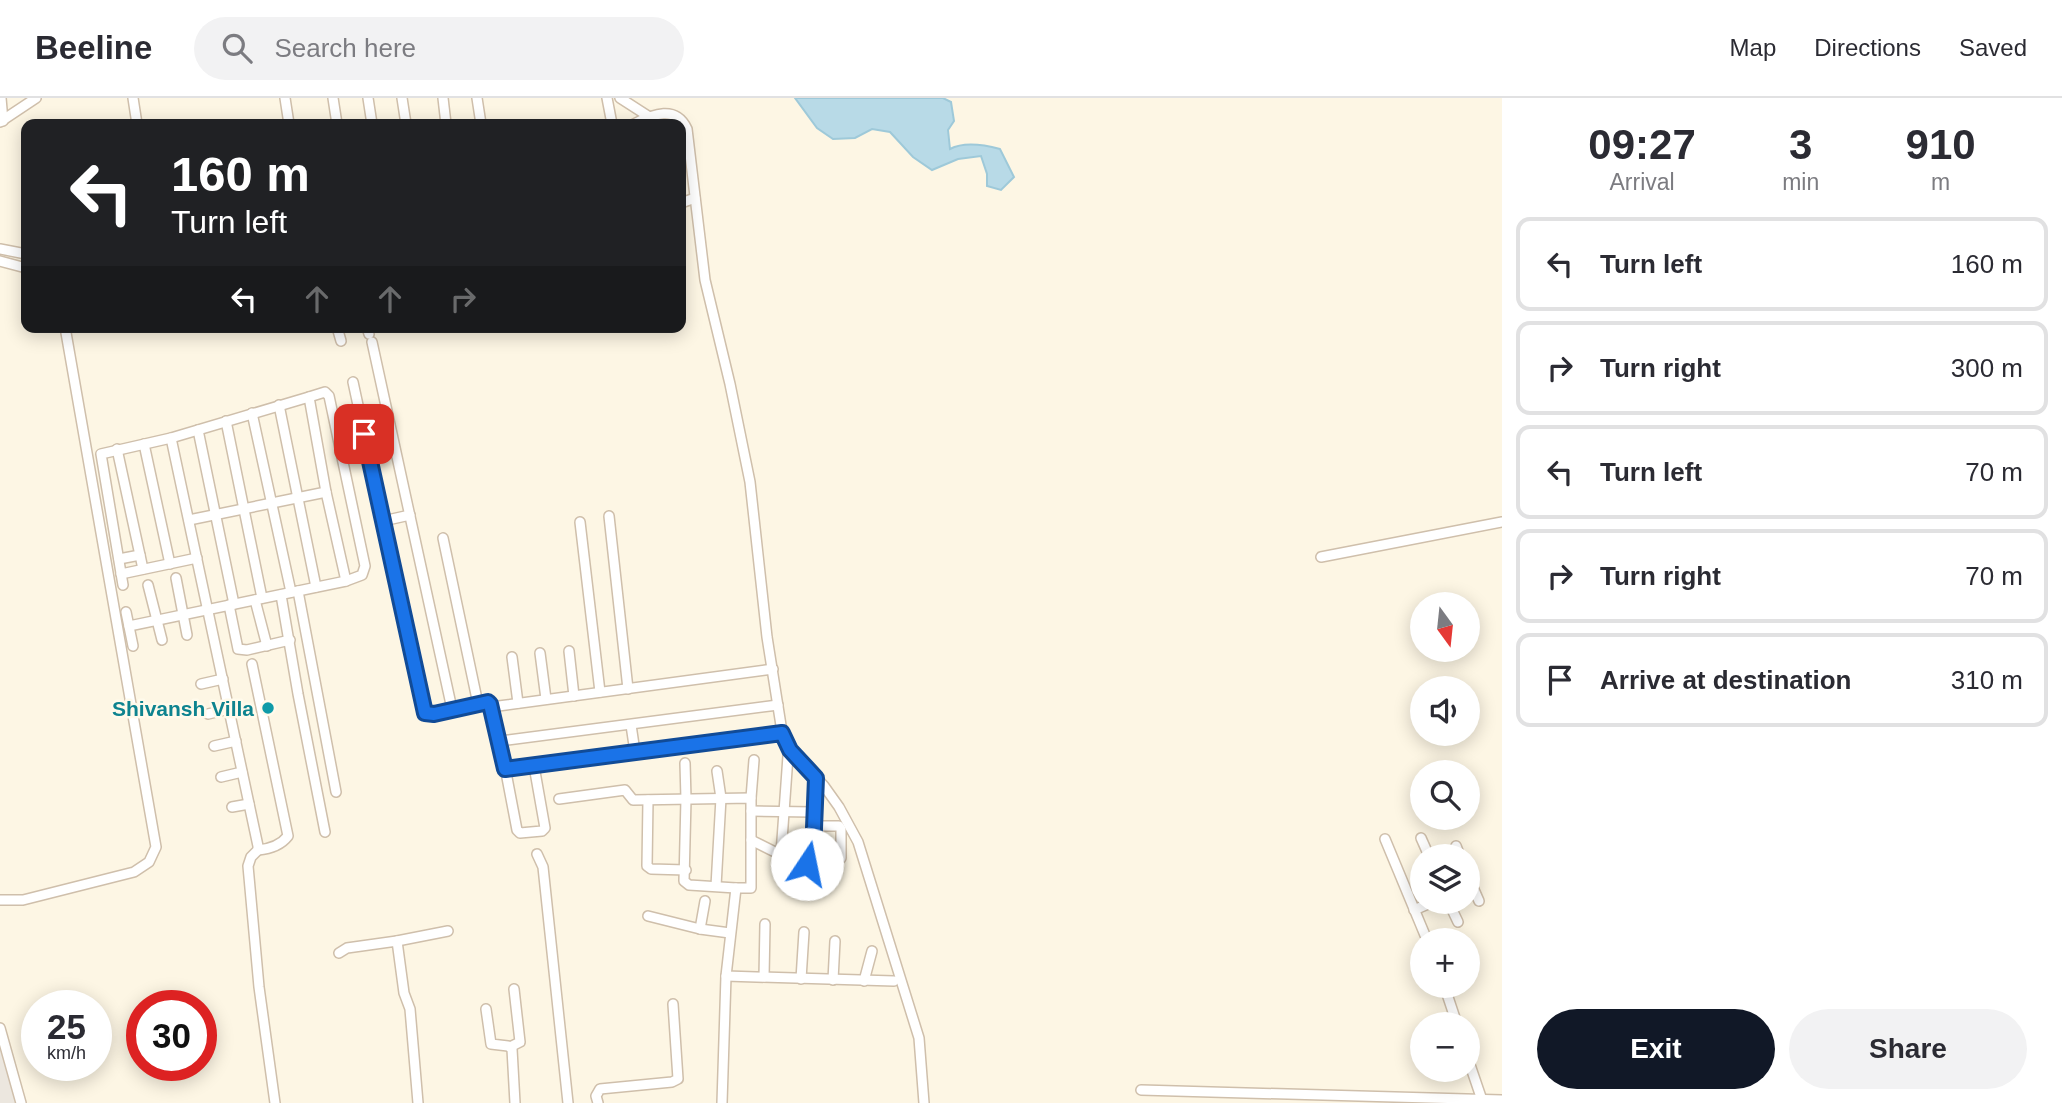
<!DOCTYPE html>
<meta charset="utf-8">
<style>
:root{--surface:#fff;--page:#f2f2f3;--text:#2b2b33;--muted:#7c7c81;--line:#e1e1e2;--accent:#111827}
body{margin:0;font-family:Arial,sans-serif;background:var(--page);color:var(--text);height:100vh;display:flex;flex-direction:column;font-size:26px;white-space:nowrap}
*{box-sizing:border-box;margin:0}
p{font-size:23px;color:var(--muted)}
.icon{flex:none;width:38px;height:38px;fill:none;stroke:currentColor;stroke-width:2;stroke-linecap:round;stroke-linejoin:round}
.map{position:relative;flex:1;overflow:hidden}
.sheet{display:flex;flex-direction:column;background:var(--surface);width:560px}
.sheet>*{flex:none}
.guide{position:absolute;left:21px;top:21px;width:665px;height:214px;border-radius:14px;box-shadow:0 4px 18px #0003;background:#202124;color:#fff;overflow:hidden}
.needle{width:46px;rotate:165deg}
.tools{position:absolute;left:1410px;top:494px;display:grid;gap:14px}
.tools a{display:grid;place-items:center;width:70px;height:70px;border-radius:50%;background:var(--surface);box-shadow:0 4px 18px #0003;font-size:35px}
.speed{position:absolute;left:21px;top:892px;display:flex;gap:14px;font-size:35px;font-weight:700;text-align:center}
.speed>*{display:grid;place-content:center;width:91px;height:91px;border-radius:50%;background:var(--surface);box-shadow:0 4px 18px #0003;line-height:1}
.speed small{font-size:18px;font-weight:400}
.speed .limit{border:10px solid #d22;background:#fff;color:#111}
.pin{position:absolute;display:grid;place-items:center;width:60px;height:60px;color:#fff;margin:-30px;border-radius:14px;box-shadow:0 4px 10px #0006}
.me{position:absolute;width:77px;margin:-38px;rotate:11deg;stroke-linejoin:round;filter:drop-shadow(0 0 5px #0008)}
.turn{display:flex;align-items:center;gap:24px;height:147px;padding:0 35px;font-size:32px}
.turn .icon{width:91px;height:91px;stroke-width:2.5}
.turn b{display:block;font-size:49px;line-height:60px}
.lanes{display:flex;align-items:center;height:66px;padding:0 35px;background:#0003;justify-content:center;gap:35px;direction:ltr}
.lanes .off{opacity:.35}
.eta{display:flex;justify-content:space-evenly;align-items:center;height:119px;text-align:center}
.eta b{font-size:42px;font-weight:600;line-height:49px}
.button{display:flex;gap:14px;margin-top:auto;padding:14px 35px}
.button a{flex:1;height:80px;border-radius:42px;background:var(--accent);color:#fff;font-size:28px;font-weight:600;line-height:80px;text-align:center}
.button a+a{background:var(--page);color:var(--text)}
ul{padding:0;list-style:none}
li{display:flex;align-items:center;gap:21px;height:94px;margin:0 14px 10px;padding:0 21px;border:4px solid var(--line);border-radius:14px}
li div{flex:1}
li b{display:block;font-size:26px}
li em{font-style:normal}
header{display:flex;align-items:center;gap:42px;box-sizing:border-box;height:98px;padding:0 35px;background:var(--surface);border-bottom:2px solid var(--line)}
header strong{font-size:33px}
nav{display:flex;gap:38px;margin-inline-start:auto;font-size:24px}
.search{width:490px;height:63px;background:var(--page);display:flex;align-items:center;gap:18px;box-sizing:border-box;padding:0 24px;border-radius:38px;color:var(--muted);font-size:26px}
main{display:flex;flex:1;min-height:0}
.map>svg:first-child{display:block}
</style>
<header>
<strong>Beeline</strong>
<div class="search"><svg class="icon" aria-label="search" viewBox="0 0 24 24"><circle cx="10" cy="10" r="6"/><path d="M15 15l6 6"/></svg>Search here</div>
<nav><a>Map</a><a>Directions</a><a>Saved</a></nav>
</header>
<main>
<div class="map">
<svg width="1502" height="1005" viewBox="0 0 1502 1005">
<rect width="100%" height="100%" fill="#fdf6e4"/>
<!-- industrial -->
<polygon fill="#ece7df" points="0,940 18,1005 0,1005"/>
<!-- water -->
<path fill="#b8dae7" stroke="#9ec9d9" stroke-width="2" d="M795 0H943L951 4 954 23 948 32 950 51C965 43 985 47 1000 51L1014 79 1001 92 987 88V76L981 58 958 61 932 72 913 59 890 34 872 31 855 40 833 41 817 30Z"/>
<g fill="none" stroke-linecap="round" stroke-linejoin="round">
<!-- minor casing -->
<g stroke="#cfbfab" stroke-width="12">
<g id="minor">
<polyline points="1,0 3,23"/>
<polyline points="133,0 137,26"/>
<polyline points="285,0 289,26"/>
<polyline points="333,0 337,26"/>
<polyline points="368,0 372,26"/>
<polyline points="402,0 406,26"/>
<polyline points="443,0 446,26"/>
<polyline points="477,0 481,26"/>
<polyline points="607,0 612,26"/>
<polyline points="620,0 648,18"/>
<polyline points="0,24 36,0"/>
<path d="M634 26C653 16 676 7 687 31L705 182 730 286 750 384 767 539 783 640 791 652 824 688 839 709 858 744 919 940 924 1005"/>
<polyline points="681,105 695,100"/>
<polyline points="0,151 26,156"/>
<polyline points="0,163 26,170"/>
<polyline points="337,229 341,243"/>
<polyline points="367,229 369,236"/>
<polyline points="372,244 452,611"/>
<polyline points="353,284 424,613 430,616 480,606 490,606 500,643 517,732 520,735 542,733 545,730 534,668"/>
<polyline points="309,299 325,294 329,298 365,468 362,477 346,483"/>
<polyline points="279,307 316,489"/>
<polyline points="252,315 291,494"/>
<polyline points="226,323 262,500"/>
<polyline points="198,332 234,506"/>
<polyline points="171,340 258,748 258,752 251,759 248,768 259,889 275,1005"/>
<polyline points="144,346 170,466"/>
<polyline points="117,351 143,471"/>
<polyline points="609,418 628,591"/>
<polyline points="189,422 326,394"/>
<polyline points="383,423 410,417"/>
<polyline points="580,424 600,594"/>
<polyline points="443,440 478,606"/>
<polyline points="1321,459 1502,424"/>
<polyline points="119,461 140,457"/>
<polyline points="121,476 197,460"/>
<polyline points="176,480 187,537"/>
<polyline points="123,487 101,356 171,340 309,299 326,394 346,483 129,528"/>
<polyline points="148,487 162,542"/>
<polyline points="298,493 336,694"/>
<polyline points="281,497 298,596 325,734"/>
<polyline points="255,502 267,548"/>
<polyline points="229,507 238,551 247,552 290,542"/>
<polyline points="126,514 133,548"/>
<polyline points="569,553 574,598"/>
<polyline points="540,555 546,601"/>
<polyline points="512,559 518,605"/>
<path d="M252 566 288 738C281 747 269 751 258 752"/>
<polyline points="201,586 223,581"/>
<polyline points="491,609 773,571"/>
<polyline points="208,616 229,611"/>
<polyline points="631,627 635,654"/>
<polyline points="500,643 778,607"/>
<polyline points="214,648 236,643"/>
<polyline points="685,665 686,701 684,783 689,787 736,790"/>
<polyline points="505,671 782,635"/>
<polyline points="221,679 242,674"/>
<polyline points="751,700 754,662"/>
<polyline points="559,701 625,692 633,702 751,700 751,790 736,790 726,878 722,1005"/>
<polyline points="648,702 647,768 651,771 686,772"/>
<polyline points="232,709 249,706"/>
<polyline points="751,713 813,714"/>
<polyline points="814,728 839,728 841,731 841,760"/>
<polyline points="1421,740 1429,758"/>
<polyline points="1385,741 1427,842"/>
<polyline points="751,742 801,767 807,766 813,755 816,680"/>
<polyline points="1456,748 1460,758"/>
<polyline points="537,756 543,769 568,1005"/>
<polyline points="781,756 788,658"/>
<polyline points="1468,778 1479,803"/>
<polyline points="716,788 721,700 717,673"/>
<polyline points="0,802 23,802 134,774 149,764 156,749 65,229"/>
<polyline points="1448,803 1458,824"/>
<polyline points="1414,812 1435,803"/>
<polyline points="648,818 700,831 730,835"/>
<polyline points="700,831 705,803"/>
<polyline points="397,843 448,833"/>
<polyline points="339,855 347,850 397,843 404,895 410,911 418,1005"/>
<polyline points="726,878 894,883"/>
<polyline points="764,879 765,826"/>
<polyline points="801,881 804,834"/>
<polyline points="833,882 835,843"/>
<polyline points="864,883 872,853"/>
<polyline points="1444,887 1457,926"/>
<polyline points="486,911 491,946 508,948 512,951 515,1005"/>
<polyline points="0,930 21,1005"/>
<polyline points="510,949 520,944 514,891"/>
<polyline points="1468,961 1482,1002"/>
<polyline points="1141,992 1502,1002"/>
<polyline points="598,1005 596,998 600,991 672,984 678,981 673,906"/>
</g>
</g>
<!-- minor -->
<use href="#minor" stroke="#fff" stroke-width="9"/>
</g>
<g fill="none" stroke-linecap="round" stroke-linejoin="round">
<!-- route casing -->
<g stroke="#114b97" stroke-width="18">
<polyline id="route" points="364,336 425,615 434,616 488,604 490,606 505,671 782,635 790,652 816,680 813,755 807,766"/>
</g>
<!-- route -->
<use href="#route" stroke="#1a73e8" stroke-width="12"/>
</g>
<!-- markers -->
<circle fill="#0f9aa8" stroke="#fffaeb" stroke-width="2.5" cx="268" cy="610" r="7"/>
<g text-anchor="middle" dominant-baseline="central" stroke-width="5" stroke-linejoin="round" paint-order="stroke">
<!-- culture labels -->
<g font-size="21" font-weight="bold" fill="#0d838f" stroke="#fffaeb" text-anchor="end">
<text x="254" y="610">Shivansh Villa</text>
</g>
</g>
</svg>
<div class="tools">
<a><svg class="needle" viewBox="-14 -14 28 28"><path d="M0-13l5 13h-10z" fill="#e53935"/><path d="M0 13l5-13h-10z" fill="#7c7c81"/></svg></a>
<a><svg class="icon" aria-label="sound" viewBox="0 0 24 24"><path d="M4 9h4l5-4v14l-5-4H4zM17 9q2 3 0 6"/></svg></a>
<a><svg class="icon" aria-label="search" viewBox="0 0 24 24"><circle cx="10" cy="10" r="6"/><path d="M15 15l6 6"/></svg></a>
<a><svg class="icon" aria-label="layers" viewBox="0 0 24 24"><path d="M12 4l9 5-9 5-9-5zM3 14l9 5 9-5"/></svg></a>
<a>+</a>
<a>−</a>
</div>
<div class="speed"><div>25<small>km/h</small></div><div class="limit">30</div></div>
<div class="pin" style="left:364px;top:336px;background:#d93025"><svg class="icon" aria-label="arrive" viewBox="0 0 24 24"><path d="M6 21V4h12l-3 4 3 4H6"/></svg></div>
<svg class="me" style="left:807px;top:766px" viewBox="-20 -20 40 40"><circle r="19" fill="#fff"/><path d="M0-13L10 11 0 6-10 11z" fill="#1a73e8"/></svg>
<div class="guide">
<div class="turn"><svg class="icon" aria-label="left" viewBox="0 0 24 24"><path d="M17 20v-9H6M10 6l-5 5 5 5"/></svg><div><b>160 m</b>Turn left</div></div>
<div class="lanes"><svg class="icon" aria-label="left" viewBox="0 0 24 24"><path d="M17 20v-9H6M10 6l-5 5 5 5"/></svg><svg class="icon off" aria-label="ahead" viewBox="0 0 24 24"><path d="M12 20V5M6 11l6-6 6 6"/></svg><svg class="icon off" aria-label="ahead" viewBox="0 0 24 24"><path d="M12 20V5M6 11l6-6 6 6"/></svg><svg class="icon off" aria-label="right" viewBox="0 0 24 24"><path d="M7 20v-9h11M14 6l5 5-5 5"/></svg></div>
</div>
</div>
<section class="sheet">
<div class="eta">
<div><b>09:27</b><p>Arrival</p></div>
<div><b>3</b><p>min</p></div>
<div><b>910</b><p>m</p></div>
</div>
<ul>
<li><svg class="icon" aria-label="left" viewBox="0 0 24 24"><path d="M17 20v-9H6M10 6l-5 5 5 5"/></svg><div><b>Turn left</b></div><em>160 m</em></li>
<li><svg class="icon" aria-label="right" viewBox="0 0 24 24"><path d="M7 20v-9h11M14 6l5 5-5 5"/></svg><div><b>Turn right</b></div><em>300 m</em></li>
<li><svg class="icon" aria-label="left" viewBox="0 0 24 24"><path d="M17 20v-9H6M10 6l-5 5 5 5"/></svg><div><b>Turn left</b></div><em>70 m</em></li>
<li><svg class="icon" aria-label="right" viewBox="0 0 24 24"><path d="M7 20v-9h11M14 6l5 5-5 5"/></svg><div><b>Turn right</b></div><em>70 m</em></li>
<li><svg class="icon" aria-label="arrive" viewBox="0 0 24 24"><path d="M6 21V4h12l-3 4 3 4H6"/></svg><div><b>Arrive at destination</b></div><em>310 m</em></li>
</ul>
<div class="button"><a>Exit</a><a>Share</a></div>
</section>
</main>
